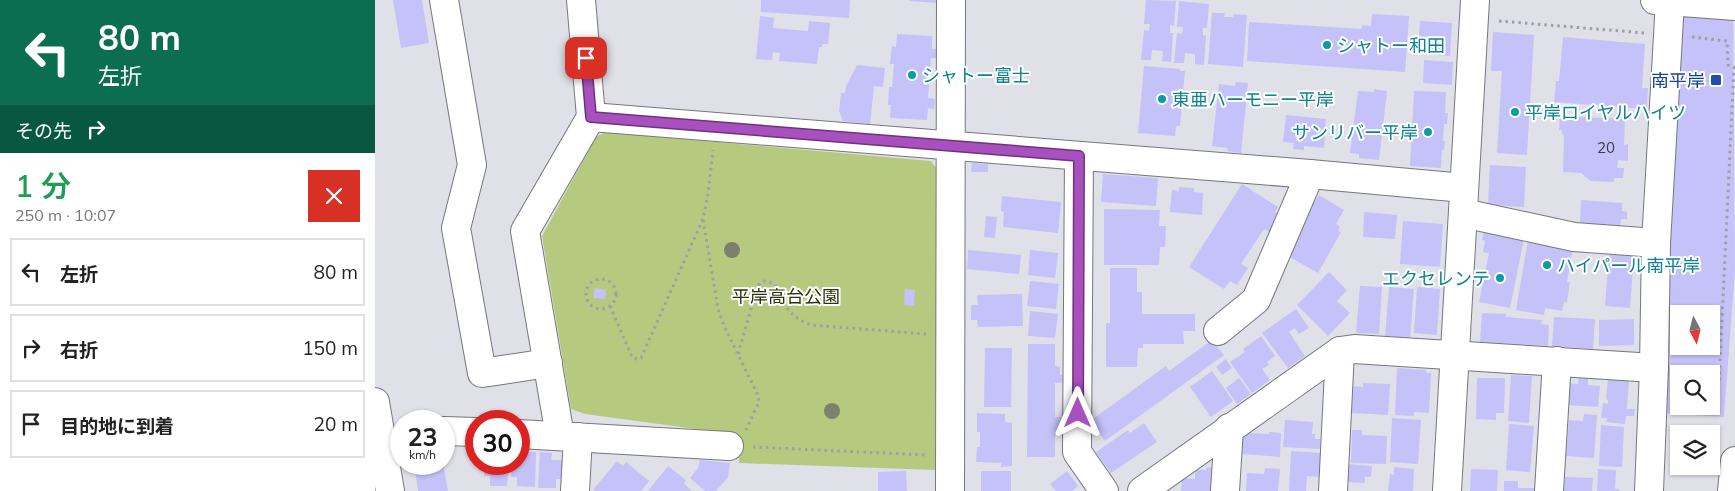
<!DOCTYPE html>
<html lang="ja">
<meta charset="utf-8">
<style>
:root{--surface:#fff;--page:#f2f2f2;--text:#222;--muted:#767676;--line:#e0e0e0}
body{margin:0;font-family:Mulish,"Noto Sans JP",sans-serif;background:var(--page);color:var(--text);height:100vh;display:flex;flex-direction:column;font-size:19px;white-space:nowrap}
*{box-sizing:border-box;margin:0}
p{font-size:16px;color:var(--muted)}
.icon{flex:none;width:28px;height:28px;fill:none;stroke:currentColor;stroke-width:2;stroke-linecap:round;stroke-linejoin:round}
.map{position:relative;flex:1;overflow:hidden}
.sheet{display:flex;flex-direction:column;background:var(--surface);width:375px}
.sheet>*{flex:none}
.guide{background:#0b6e4f;color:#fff;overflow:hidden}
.needle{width:32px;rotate:173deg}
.tools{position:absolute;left:1295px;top:305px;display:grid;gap:10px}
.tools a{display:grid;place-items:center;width:50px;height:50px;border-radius:0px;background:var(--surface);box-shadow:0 1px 4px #0004;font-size:25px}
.speed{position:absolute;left:15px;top:410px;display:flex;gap:10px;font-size:25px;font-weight:700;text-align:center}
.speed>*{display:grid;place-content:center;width:65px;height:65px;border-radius:50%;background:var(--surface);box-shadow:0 1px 4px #0004;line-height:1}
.speed small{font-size:12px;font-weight:400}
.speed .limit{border:8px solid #d22;background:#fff;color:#111}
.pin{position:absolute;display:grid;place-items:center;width:42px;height:42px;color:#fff;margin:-21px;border-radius:10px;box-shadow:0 2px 8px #0006}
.me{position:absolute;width:55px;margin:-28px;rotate:0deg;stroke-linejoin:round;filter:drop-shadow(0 0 4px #0008)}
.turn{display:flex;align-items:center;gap:18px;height:105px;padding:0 15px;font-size:22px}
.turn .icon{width:65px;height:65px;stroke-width:2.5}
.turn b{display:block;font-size:35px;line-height:42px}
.then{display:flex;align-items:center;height:48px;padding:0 15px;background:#0003;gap:10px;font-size:19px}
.round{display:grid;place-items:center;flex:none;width:52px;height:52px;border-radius:0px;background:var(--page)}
.summary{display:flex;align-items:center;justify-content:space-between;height:85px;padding:0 15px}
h1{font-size:30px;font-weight:600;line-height:38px;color:#1e9e55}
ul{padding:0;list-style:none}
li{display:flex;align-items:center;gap:15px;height:68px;margin:0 10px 8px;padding:0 5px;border:2px solid var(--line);border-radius:0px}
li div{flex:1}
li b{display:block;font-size:19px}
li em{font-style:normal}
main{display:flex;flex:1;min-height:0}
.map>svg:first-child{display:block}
</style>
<main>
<section class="sheet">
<div class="guide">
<div class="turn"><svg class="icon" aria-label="left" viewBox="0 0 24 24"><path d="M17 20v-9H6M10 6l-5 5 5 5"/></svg><div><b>80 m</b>左折</div></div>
<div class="then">その先<svg class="icon" aria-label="right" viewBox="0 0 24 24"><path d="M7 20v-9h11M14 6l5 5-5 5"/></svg></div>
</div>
<div class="summary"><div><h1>1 分</h1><p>250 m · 10:07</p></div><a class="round" style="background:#d93025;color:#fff"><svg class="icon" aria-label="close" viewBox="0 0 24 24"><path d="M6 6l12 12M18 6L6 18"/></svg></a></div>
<ul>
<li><svg class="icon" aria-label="left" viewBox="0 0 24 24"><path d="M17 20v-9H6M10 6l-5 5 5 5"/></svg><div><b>左折</b></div><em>80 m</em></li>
<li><svg class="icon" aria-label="right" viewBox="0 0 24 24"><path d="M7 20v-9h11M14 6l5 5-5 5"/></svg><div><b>右折</b></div><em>150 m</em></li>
<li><svg class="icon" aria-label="arrive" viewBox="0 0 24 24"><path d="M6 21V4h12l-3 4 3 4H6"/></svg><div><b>目的地に到着</b></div><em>20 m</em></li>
</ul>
</section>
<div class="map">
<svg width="1360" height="491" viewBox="0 0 1360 491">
<rect width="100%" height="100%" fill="#e0e0e8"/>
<!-- green -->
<polygon fill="#b6ca7f" points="230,132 556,161 562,169 560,470 364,463 365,435 210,414 196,409 167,236 221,137"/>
<!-- building -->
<g fill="#c4c2f8" fill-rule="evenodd">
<polygon points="18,0 47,0 54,43 26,48"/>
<polygon points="386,0 475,0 474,18 386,12"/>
<polygon points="534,0 562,0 562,3 534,1"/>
<polygon points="771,0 801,1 799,26 795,25 795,33 798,33 796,62 787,61 788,51 777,50 776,60 766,60 769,30 774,31 775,24 769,24"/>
<path d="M1307 0H1358L1360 269 1349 417 1287 413ZM1304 314H1336V346H1304ZM1304 374H1336V406H1304Z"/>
<polygon points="804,1 834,4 832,28 828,28 828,35 831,36 829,65 820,64 820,54 810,53 809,63 799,63 802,33 807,34 808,27 802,27"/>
<polygon points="837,13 850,13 849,17 858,17 859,14 872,15 868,67 833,64"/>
<polygon points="997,14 1034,16 1030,72 872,61 874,22 987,29 987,25 996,26"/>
<polygon points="385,16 399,18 398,28 433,31 434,21 455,23 453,44 447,44 447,47 444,47 442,64 404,61 405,53 398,52 397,60 381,59"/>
<polygon points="1045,21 1077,23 1075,56 1051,54 1052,39 1044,39"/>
<polygon points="1118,32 1159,35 1152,155 1122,153 1127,71 1116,71"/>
<polygon points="522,34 557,36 557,49 563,49 562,58 556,58 553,98 560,99 559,109 553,108 552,120 515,118 516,105 513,105 514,87 517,87 519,64 515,64 517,46 521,47"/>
<polygon points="1188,37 1270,44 1267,88 1273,88 1272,109 1179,102 1181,81 1184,81"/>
<polygon points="1049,60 1078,62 1077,85 1048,83"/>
<polygon points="482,65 510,68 508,87 499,86 495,124 468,121 464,111 466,93 470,93 471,86"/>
<polygon points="769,66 805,69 805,71 810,71 805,126 801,126 800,136 763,133"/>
<polygon points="861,82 873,83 866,153 852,151 853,148 837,146 844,84 860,86"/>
<polygon points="999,89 1012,91 1004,160 984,158 984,154 975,153 983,91 999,92"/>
<polygon points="1039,91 1071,92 1070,113 1073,113 1072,124 1069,124 1068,141 1070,141 1069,150 1067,150 1066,168 1035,166"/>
<polygon points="911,115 951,119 949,148 929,146 929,150 918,149 919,143 908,142"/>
<polygon points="1185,116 1250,119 1249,145 1253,144 1253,161 1243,160 1242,168 1249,168 1248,178 1239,178 1239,182 1216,181 1206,173 1188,172 1189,135 1187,134 1187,130 1184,130"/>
<polygon points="597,163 613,164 613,172 596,172"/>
<polygon points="1115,165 1151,167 1149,207 1113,205"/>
<polygon points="728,174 783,178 781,206 726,202"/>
<polygon points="867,184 903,207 900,212 907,216 896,233 889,229 866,264 873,268 862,285 855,281 849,289 814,267"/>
<polygon points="804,187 819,188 819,192 828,193 827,215 795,212 797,190 804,191"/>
<polygon points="944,195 969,210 961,224 965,227 963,231 966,232 943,273 911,255 936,199 940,201"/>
<polygon points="627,196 686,202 683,233 628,227 629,212 626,211"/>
<polygon points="1206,200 1247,203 1247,211 1252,212 1252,219 1246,219 1245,228 1205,225"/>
<polygon points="729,209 785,210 784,226 791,226 790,247 785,247 784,265 729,265"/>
<polygon points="989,212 1022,215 1020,239 988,237"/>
<polygon points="611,216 622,217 620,238 609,237"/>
<polygon points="1028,221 1068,224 1065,267 1025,264"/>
<polygon points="1109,231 1149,239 1135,308 1104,302 1114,253 1108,252 1110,241 1107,240"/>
<polygon points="1153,240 1198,248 1192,282 1195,282 1192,302 1189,302 1187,311 1170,308 1169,315 1141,310"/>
<polygon points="593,250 646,255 644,274 592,269"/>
<polygon points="655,250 683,253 680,278 653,275"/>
<polygon points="1234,254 1259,255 1255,308 1230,306"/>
<polygon points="735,268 762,268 762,292 767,292 767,314 820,314 820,331 808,331 809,344 768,344 768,348 763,348 762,367 731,367 731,323 735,323"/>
<polygon points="954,272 972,290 962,301 975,313 953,336 922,305"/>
<polygon points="655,281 684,284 681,309 652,306"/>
<polygon points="985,286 1007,287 1004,334 981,333"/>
<polygon points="1014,287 1039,289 1035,338 1010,336"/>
<polygon points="1042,287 1065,289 1062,335 1039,333"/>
<polygon points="220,288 231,290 230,299 218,298"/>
<polygon points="530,289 540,290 539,306 529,305"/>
<polygon points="647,294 648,326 603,327 602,320 596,320 596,305 603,305 602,295"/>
<polygon points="921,309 934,328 924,334 920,328 914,332 930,356 913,368 887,333"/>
<polygon points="655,311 683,314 680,338 653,336"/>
<polygon points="1107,313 1131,314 1131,317 1167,320 1166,324 1174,325 1173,346 1105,342"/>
<polygon points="1179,317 1220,319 1218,349 1177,346"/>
<polygon points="1259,319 1259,345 1224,346 1224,320"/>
<polygon points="886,336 900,356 892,362 894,365 887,369 895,380 877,393 855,362 870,352 868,349"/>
<polygon points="837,340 849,355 730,441 715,421 791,366 794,371"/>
<polygon points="653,344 680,344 680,366 685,367 685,375 689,375 689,383 680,383 680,417 689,417 689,425 685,424 685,435 680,435 680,457 652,457"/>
<polygon points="610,348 637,348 636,407 609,407"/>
<polygon points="851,359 857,368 847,375 841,367"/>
<polygon points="1022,368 1051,370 1051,373 1056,373 1054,413 1039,412 1039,416 1020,415"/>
<polygon points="837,371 858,401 836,417 815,387"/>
<polygon points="1136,375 1157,376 1154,423 1133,421"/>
<polygon points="1204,377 1213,378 1213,385 1225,386 1223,407 1192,405 1193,383 1203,384"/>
<polygon points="864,378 876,394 862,404 851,388"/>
<polygon points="1102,378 1130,378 1129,413 1121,413 1121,420 1101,419"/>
<polygon points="1233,378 1254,380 1252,409 1260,409 1259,416 1251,416 1250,424 1231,422 1232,418 1226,418 1228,403 1233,404 1233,400 1231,399"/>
<polygon points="988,383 1015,384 1013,415 976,413 978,386 988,387"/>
<polygon points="602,413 630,414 630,422 637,423 637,466 626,467 626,463 601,462 602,447 605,447 605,432 602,432"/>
<polygon points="1209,414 1222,415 1219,458 1191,456 1194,420 1208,421"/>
<polygon points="1017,418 1046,420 1043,464 1015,462"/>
<polygon points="910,420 938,422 937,434 940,434 940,439 945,439 945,449 908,447"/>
<polygon points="769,423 782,442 736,473 721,452 753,430 755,433"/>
<polygon points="1134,424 1159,426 1155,472 1131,470"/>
<polygon points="1226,425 1249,427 1247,467 1224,466"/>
<polygon points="977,430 987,430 987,435 1012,436 1011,464 976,463"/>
<polygon points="894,432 906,433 905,457 867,454 868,436 872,433 894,434"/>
<polygon points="916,451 946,453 945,477 932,476 931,491 914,491"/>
<polygon points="149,452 161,452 160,487 142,486 142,477 136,477 137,464 144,464 144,458 149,458"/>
<polygon points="165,452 177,453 176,460 189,460 188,479 181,479 181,488 163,488"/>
<polygon points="325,460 355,463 353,477 341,491 330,491 315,478 323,468"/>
<polygon points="242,461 248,466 251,462 274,481 266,491 220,491 218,490"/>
<polygon points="39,464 68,464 73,491 43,491"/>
<polygon points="110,464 134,464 132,486 115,486 115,476 109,476"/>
<polygon points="970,464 997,466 996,477 990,477 990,483 969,482"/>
<polygon points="293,466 311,480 309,484 317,491 273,491"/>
<polygon points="840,467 840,491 806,491 807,478 820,479 820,470 831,470 831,468"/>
<polygon points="1019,467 1039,469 1038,491 1013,491 1015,474 1019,475"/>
<polygon points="890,468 905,469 903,491 871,491 872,473 889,474"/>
<polygon points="1096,469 1123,470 1122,491 1095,491"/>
<polygon points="1223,469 1241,470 1240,489 1244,489 1244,491 1222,491"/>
<polygon points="531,471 532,491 503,491 503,472"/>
<rect x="606" y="471" width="30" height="20"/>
<polygon points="692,471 703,486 697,491 681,491 675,484"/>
<polygon points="1190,477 1218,478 1217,491 1189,491"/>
<polygon points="1129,481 1143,481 1143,488 1161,488 1161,491 1129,491"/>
</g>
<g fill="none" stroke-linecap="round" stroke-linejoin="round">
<!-- minor casing -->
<g stroke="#76767d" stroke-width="30">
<g id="minor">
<polyline points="69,0 97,165 81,228 107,373 173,363"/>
<polyline points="216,117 935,174 1089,188"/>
<polyline points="704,156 702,452 729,491"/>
<polyline points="1088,213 1199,237 1281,243"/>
<polyline points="843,331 881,300 935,174"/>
<polyline points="0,402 15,491"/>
<polyline points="69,431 101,432"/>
<polyline points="144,434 354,446"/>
<polyline points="185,436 150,231 216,117 206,0"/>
<polyline points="200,491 203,437"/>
<polyline points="575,491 576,0"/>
<polyline points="767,491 965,351 979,349 1279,368"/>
<polyline points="850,491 854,428"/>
<polyline points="958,491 965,351"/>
<polyline points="1072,491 1100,0"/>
<polyline points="1174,491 1182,361"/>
<polyline points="1274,491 1279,368 1281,243 1295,1"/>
<polyline points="1357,491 1360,461"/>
</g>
</g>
<!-- major casing -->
<g stroke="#76767d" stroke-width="30">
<polyline id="major" points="1280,0 1360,6"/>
</g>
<!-- path -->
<g stroke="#9f9fa5" stroke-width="3" stroke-dasharray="2.5 4" stroke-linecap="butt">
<polyline points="1124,21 1270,33"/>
<polyline points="1317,37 1352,41 1353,65 1359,67 1344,383"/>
<polyline points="328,220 343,309 350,328 383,395 384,402 371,430"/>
<circle cx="226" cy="294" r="15"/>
<polyline points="235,306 257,357 262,359 266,358 328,219 333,194 338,150"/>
<path d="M363 354 382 288 385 283 390 281 400 284C410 305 413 316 436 325L551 334"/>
<polyline points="378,447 551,455"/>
</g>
<!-- minor -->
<use href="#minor" stroke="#fff" stroke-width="28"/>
<!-- major -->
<use href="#major" stroke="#fff" stroke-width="28"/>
</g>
<!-- trees -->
<g fill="#7c816e">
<circle cx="357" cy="250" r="8"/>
<circle cx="457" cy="411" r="8"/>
</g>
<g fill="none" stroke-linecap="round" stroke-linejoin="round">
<!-- route casing -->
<g stroke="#6d347c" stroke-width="12">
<polyline id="route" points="211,58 216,117 704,156 703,413"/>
</g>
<!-- route -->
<use href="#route" stroke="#a750be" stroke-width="9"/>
</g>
<!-- markers -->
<g fill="#0f9aa8" stroke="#fff" stroke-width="2">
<circle cx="952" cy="45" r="5"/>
<circle cx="537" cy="75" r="5"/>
<circle cx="787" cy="99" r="5"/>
<circle cx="1140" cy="112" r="5"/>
<circle cx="1053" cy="132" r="5"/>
<circle cx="1172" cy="265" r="5"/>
<circle cx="1125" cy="278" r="5"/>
</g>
<rect fill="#1a4fb4" stroke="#fff" stroke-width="2" x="1335" y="74" width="12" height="12" rx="2.5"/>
<g text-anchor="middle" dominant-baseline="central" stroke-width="4" stroke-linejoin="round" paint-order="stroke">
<!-- number labels -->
<g font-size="15" fill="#3b3a49">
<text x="1231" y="147">20</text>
</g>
<!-- culture labels -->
<g font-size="18" fill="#0d838f" stroke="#fff" text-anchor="start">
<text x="962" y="45">シャトー和田</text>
<text x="547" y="75">シャトー富士</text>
<text x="797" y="99">東亜ハーモニー平岸</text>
<text x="1150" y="112">平岸ロイヤルハイツ</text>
<text x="1043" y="132" text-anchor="end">サンリバー平岸</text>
<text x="1182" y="265">ハイパール南平岸</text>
<text x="1115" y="278" text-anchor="end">エクセレンテ</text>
</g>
<!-- transit labels -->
<g font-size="18" fill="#164399" stroke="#fff" text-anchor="end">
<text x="1330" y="80">南平岸</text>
</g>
<!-- park labels -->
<g font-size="18" fill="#2a330a" stroke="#fff">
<text x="411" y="296">平岸高台公園</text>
</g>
</g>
</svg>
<div class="tools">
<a><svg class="needle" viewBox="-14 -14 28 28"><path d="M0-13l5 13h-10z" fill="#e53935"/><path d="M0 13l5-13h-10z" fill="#767676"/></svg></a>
<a><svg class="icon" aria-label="search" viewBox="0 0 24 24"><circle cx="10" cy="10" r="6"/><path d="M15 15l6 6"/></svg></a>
<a><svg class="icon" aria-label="layers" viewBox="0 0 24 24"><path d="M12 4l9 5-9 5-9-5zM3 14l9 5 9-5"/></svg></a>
</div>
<div class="speed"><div>23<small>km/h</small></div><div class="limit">30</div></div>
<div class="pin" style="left:211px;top:58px;background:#d93025"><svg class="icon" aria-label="arrive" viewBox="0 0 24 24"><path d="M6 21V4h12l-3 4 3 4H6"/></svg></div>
<svg class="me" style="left:703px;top:413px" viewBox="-20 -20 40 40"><path d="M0-17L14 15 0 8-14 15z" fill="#a750be" stroke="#fff" stroke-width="4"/></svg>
</div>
</main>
